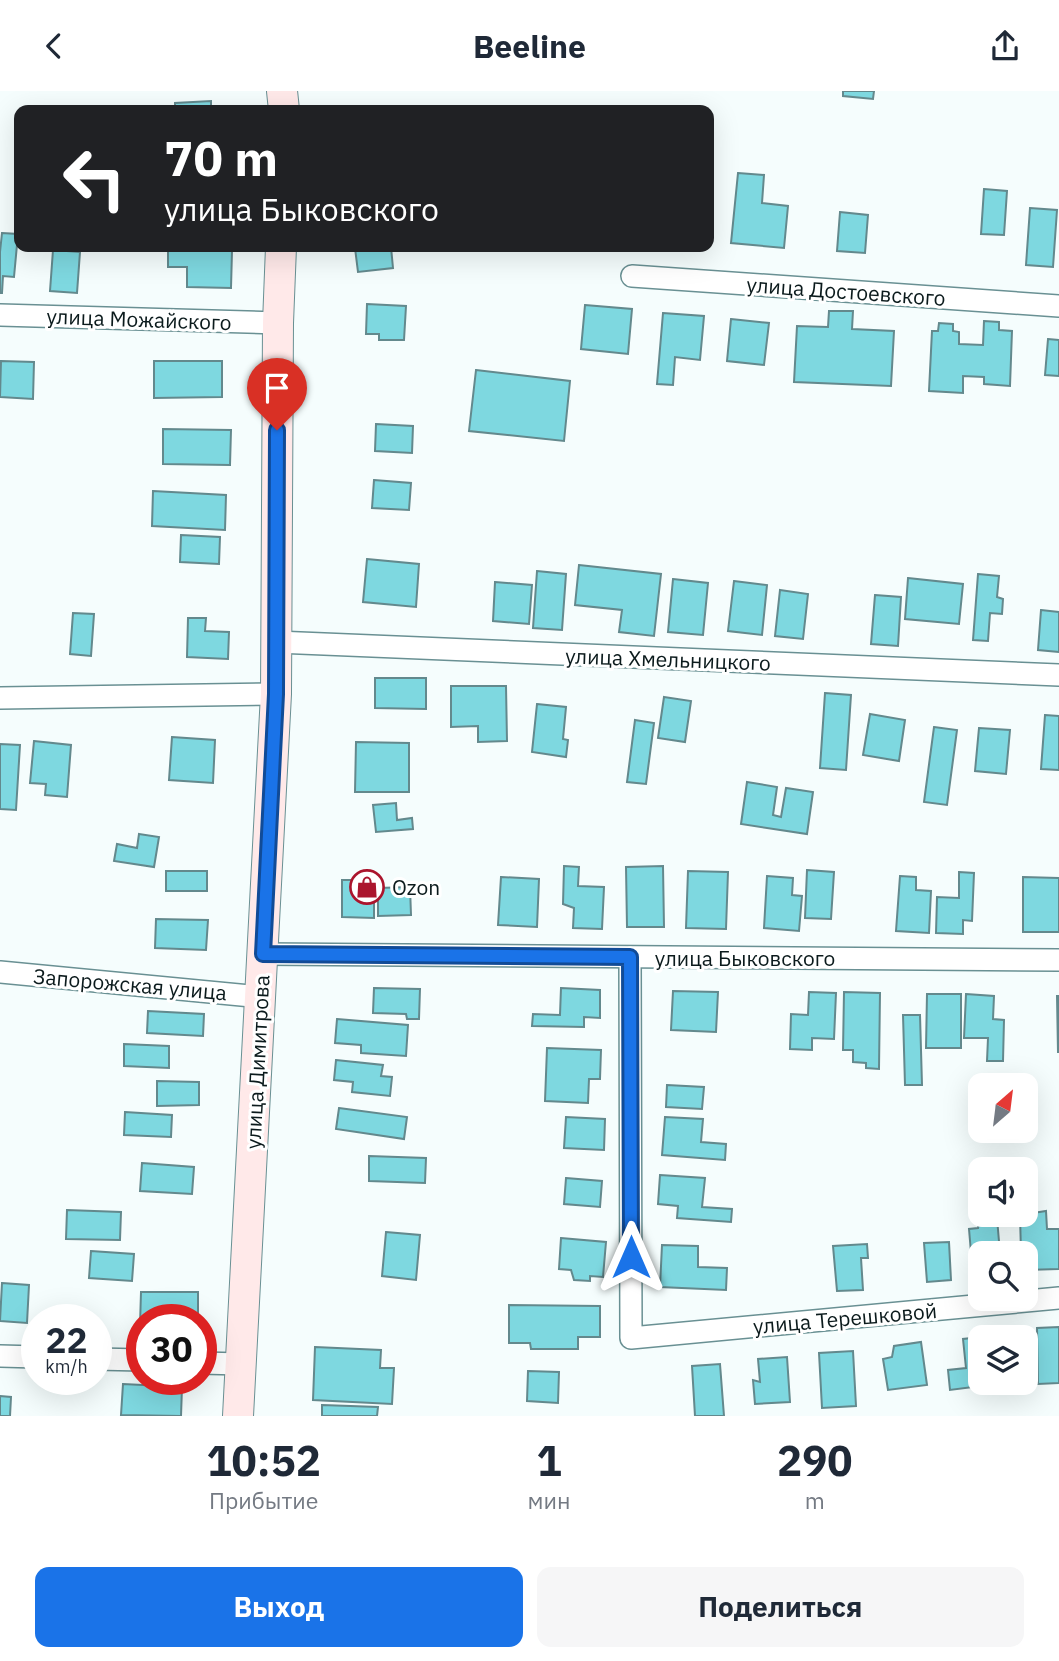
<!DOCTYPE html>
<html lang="ru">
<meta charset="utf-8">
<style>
:root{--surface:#fff;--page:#f6f6f7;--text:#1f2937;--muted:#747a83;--accent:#1a73e8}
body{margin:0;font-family:"IBM Plex Sans",sans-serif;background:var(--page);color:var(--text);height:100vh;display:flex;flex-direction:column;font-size:26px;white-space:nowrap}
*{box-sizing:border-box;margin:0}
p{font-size:23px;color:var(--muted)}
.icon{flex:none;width:38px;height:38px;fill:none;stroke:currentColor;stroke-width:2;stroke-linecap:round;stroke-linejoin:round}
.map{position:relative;height:1325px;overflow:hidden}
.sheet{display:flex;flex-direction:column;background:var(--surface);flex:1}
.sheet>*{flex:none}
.banner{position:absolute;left:14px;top:14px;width:700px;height:147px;border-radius:14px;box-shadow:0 7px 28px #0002;background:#202124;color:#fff;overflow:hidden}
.needle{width:46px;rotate:28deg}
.fabs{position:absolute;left:968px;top:982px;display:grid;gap:14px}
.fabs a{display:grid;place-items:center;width:70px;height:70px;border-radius:14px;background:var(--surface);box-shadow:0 7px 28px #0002;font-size:35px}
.speed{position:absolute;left:21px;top:1213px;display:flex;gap:14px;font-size:35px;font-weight:700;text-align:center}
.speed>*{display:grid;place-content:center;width:91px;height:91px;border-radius:50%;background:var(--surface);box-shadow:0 7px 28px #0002;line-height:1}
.speed small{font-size:18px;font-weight:400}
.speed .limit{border:10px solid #d22;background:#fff;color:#111}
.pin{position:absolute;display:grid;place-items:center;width:60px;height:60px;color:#fff;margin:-72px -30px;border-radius:50% 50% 50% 0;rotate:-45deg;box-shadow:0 0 7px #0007}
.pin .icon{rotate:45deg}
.me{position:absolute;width:77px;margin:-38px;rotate:0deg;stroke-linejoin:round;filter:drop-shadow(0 0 5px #0008)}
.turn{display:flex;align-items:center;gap:24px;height:147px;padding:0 35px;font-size:32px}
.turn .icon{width:91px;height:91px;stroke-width:2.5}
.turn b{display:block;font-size:49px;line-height:60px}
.eta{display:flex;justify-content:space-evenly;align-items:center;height:119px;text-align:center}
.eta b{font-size:42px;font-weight:800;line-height:49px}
.cta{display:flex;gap:14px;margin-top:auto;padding:14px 35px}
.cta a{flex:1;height:80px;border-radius:14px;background:var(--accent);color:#fff;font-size:28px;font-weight:800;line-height:80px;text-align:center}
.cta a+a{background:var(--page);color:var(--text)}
header{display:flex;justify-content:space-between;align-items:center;height:91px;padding:0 35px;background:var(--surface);font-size:32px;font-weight:800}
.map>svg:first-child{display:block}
</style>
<header><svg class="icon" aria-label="back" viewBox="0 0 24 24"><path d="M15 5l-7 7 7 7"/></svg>Beeline<svg class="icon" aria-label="share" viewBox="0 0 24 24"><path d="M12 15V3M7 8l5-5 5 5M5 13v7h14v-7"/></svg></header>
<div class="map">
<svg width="1059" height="1325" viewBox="0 0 1059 1325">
<rect width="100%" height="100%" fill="#f5fdfd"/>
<!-- building -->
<g fill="#7ed8e0" stroke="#63898d" stroke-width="2">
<polygon points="843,0 874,0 873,8 843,5"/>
<polygon points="211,10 211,19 175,19 175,12"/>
<polygon points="738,82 764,84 762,112 788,115 784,157 731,152"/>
<polygon points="984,98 1007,100 1004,144 981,143"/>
<polygon points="1030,117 1057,119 1053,176 1026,174"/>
<polygon points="840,121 868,124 865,162 837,160"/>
<polygon points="2,142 18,143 14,186 3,185 2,202 0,202 0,161"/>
<polygon points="369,156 391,156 393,177 358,181 355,157"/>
<polygon points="168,158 232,160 231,197 187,196 187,176 168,176"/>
<polygon points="53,159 80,161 77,202 50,200"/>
<polygon points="367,213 406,215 404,249 379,249 379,243 366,243"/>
<polygon points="585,214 632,218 628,263 581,258"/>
<polygon points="829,220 853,220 852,238 894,240 891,295 794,291 797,235 828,236"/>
<polygon points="663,222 704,225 700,269 675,266 673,294 657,293"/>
<polygon points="731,228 769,232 764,274 727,270"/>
<polygon points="984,230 999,231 999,239 1012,240 1010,295 984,293 984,286 963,285 963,302 929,300 932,240 938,240 939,232 953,233 953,240 959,241 959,253 983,254"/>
<polygon points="1048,248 1059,249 1059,285 1045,284"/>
<polygon points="1,270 34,271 33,308 0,306"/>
<polygon points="154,270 222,270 222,306 154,307"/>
<polygon points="476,279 570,290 564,350 469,340"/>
<polygon points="376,333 413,335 412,362 375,360"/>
<polygon points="163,338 231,339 230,374 163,373"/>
<polygon points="374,389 411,392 409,419 372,417"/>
<polygon points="153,400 226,404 225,439 152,435"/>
<polygon points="181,444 220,446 219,473 180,471"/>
<polygon points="367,468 419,473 416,516 363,511"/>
<polygon points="579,474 661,483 654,545 619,541 622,519 575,514"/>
<polygon points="537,480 566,483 562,539 533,537"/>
<polygon points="978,483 999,485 997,506 1003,508 1002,523 990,522 988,550 973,549"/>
<polygon points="908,487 963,493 959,533 905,528"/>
<polygon points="673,488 708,492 703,544 668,541"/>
<polygon points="734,490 767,494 762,544 728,540"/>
<polygon points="495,491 532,494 529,533 493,530"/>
<polygon points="780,499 808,503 803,548 775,545"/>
<polygon points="875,504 901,506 898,555 871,553"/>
<polygon points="1041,519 1059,521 1059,561 1038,559"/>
<polygon points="73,522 94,523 91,565 70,563"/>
<polygon points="188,527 206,527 205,540 229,541 228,568 187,566"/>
<polygon points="375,587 426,587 426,618 375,617"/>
<polygon points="451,595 506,595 507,650 478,651 478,635 451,636"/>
<polygon points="825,602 851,604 846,679 820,677"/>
<polygon points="664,606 691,610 685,651 658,647"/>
<polygon points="537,613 566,616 563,648 568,649 566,666 532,661"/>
<polygon points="870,623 905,629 899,670 863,664"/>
<polygon points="1045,624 1059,625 1059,679 1041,678"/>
<polygon points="635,629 654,632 646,693 627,691"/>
<polygon points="934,636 957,639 947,714 924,711"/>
<polygon points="979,637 1010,639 1006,683 975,680"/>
<polygon points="172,646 215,649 213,692 169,689"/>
<polygon points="34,650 71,654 67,706 45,704 46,693 30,692"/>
<polygon points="356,651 409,652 409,701 355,701"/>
<polygon points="0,653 20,654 16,719 0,718"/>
<polygon points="747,691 777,696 773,724 781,726 786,697 813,701 807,743 741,733"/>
<polygon points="396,712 397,729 412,727 413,738 376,741 373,714"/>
<polygon points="139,743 159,746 154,776 114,770 117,753 137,757"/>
<polygon points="564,775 579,776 578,795 604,796 602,838 573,837 574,817 563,813"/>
<polygon points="663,775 664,836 627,836 626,776"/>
<polygon points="807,779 834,781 831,828 805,827"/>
<rect x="166" y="780" width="41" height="20"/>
<polygon points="688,780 728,781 726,838 686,837"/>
<polygon points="959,781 974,782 972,830 963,829 963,843 936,842 937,806 959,807"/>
<polygon points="767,785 793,787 792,804 802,805 799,840 764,837"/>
<polygon points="900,785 916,786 916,799 931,800 929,842 896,840"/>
<polygon points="501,786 539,788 537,836 498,834"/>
<polygon points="1023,786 1059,787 1059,841 1023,841"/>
<polygon points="342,789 374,789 374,827 342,826"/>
<polygon points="410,796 411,824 378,825 378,797"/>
<polygon points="156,828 208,829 206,859 155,857"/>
<polygon points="374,897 420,898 419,928 407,928 406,923 373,922"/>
<polygon points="561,897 600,899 600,927 584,926 584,936 532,935 533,923 560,924"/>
<polygon points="673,900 718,901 716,941 671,939"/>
<polygon points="809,901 836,902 834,948 812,947 812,959 790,958 791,923 808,924"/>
<polygon points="844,901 880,902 879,978 866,977 866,972 853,971 853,959 843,959"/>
<polygon points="927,903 961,903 961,957 926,957"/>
<polygon points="966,903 994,905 993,928 1004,929 1003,970 987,970 988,947 964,947"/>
<polygon points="1057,905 1059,905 1059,961 1058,961"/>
<polygon points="148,920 204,923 203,945 147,942"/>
<polygon points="903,924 920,924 922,994 905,994"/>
<polygon points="337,928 408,934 406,965 361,962 361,954 335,952"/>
<polygon points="124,953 169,955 169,977 124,975"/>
<polygon points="547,957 601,959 600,988 589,988 588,1012 545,1010"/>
<polygon points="336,969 383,974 381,985 392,986 390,1005 352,1001 353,991 334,989"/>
<polygon points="157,990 199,991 199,1014 157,1015"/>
<polygon points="667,994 704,996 702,1018 666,1016"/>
<polygon points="339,1017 407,1026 404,1048 336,1038"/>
<polygon points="125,1021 172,1024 171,1046 124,1044"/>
<polygon points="566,1026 605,1028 604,1059 564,1057"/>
<polygon points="665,1026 703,1028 701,1051 726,1053 725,1069 662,1064"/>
<polygon points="369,1065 426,1067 425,1092 369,1090"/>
<polygon points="142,1072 194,1076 192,1103 140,1100"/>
<polygon points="660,1084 705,1087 702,1116 732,1118 731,1131 677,1127 678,1115 658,1113"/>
<polygon points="566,1087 602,1090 600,1116 564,1113"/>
<polygon points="67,1119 121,1121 120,1149 66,1148"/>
<polygon points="1046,1120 1047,1138 1059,1138 1059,1178 1026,1179 1026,1162 1021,1162 1020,1124"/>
<polygon points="997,1127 1000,1162 980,1162 980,1185 973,1185 969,1138 978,1137 980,1128"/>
<polygon points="386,1141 420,1144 416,1189 382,1185"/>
<polygon points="561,1147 606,1151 603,1186 590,1185 590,1190 574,1189 571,1179 559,1178"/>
<polygon points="949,1151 951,1189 927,1191 924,1152"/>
<polygon points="867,1153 868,1167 861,1167 863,1199 837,1200 833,1155"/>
<polygon points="662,1154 698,1155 698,1176 727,1177 726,1199 660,1196"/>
<polygon points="91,1160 134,1163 132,1190 89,1187"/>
<polygon points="2,1192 29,1194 27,1232 0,1230"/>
<polygon points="141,1201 198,1201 198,1228 142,1228 140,1234"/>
<polygon points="509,1214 600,1215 600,1246 578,1246 578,1258 531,1258 530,1252 509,1252"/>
<polygon points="1059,1236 1059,1292 1038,1293 1037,1237"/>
<polygon points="980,1246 980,1292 996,1292 996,1293 950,1299 948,1279 966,1277 963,1248"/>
<polygon points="921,1251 927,1294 888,1299 883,1268 892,1266 894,1255"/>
<polygon points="315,1256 381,1259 380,1277 394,1277 392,1313 313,1309"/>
<polygon points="853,1260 856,1315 822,1317 819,1262"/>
<polygon points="787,1266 790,1311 755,1313 753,1289 760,1291 758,1268"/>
<polygon points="720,1273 724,1325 695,1325 692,1275"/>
<polygon points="528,1280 559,1281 558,1312 527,1310"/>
<polygon points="123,1293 182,1296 181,1325 121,1324"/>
<polygon points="0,1305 11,1306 10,1325 0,1325"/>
<polygon points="322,1314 378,1316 377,1325 322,1325"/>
</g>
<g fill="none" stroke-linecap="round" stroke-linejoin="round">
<!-- street casing -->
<g stroke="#699093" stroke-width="24">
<g id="street">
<polyline points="632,185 1059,215"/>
<polyline points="0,224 278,232"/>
<polyline points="276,551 1059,584"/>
<polyline points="0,607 276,603"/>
<polyline points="263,863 1059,869"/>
<polyline points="630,866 631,1247 1059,1207"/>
<polyline points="0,881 261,906"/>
<polyline points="0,1265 37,1266"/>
<polyline points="96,1268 142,1269"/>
<polyline points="201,1272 242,1273"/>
</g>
</g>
<!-- secondary casing -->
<g stroke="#699093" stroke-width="32">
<g id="secondary">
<polyline points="282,0 284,19"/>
<polyline points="238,1325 276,603 278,232 281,156"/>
</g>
</g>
<!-- street -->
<use href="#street" stroke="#fff" stroke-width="21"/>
<!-- secondary -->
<use href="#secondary" stroke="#ffe9e9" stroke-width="30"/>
</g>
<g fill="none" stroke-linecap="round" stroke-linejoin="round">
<!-- route casing -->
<g stroke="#114b97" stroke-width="18">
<polyline id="route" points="277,339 276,603 263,863 630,866 631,1166"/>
</g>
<!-- route -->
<use href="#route" stroke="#1a73e8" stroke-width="12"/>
</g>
<!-- icons -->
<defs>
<g id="shop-ring" transform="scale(1.75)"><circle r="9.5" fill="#fff" stroke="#ab152d" stroke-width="1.5"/><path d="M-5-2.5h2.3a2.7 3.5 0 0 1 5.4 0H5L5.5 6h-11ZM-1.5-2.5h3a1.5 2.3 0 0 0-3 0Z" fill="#ab152d"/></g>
</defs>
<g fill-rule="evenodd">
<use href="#shop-ring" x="367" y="796"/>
</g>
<g text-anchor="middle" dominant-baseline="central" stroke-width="6" stroke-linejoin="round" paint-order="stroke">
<!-- street labels -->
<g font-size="21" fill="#0b1a1c" stroke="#fff">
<text transform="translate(846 200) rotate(4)">улица Достоевского</text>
<text transform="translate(139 228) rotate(2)">улица Можайского</text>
<text transform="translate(668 568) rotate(2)">улица Хмельницкого</text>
<text x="745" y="867">улица Быковского</text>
<text transform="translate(130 893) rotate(5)">Запорожская улица</text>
<text transform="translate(257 971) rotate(-87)">улица Димитрова</text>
<text transform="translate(845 1227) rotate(-5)">улица Терешковой</text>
</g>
<!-- poi labels -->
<g font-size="21" fill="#0b1a1c" stroke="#fff" text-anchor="start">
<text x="392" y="796">Ozon</text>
</g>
</g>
</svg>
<div class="fabs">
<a><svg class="needle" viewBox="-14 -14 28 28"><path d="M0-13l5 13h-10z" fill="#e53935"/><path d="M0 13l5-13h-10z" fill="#747a83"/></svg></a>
<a><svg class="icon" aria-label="sound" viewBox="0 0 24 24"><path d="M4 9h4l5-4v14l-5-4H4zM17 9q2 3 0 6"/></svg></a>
<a><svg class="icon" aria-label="search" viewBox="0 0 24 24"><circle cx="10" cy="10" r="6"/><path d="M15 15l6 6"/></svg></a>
<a><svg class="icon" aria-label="layers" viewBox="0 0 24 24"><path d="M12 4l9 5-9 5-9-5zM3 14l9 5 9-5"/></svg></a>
</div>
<div class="speed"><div>22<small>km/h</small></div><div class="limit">30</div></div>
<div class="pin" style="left:277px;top:339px;background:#d93025"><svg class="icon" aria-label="arrive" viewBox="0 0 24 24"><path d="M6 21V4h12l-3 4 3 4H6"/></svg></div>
<svg class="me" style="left:631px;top:1166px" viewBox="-20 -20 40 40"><path d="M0-17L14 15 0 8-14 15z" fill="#1a73e8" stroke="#fff" stroke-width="4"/></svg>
<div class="banner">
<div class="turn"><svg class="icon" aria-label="left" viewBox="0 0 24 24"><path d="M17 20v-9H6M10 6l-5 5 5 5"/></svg><div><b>70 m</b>улица Быковского</div></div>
</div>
</div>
<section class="sheet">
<div class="eta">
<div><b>10:52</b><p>Прибытие</p></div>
<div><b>1</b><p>мин</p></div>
<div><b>290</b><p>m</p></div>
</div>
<div class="cta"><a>Выход</a><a>Поделиться</a></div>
</section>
